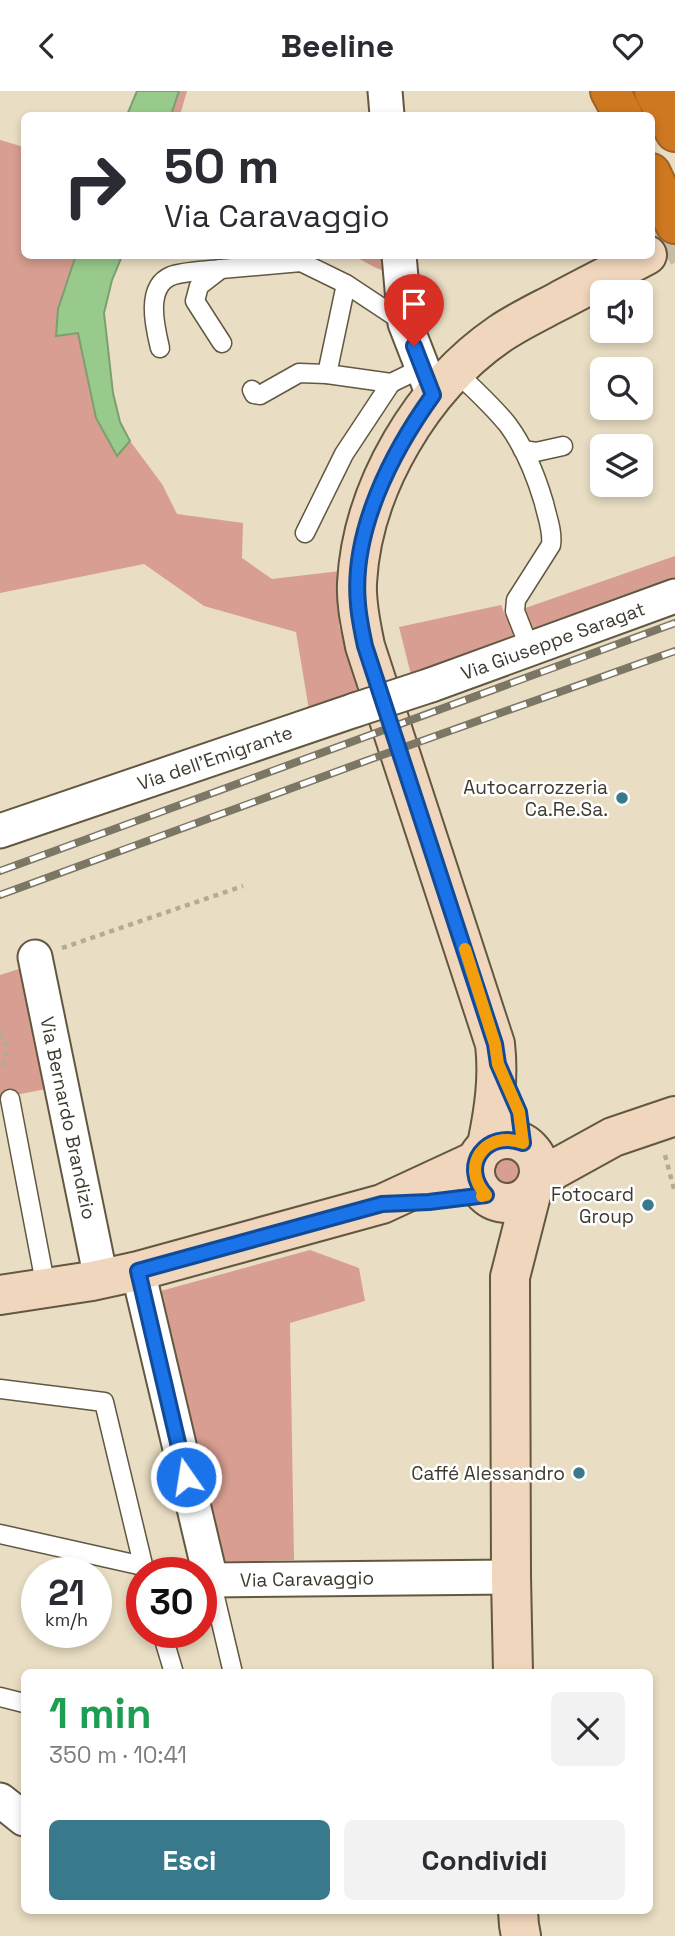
<!DOCTYPE html>
<html lang="it">
<meta charset="utf-8">
<style>
:root{--surface:#fff;--page:#f2f2f3;--text:#2b2b33;--muted:#7c7c81;--accent:#38798c}
body{margin:0;font-family:"Space Grotesk",sans-serif;background:var(--page);color:var(--text);height:100vh;display:flex;flex-direction:column;font-size:26px;white-space:nowrap}
*{box-sizing:border-box;margin:0}
p{font-size:23px;color:var(--muted)}
.icon{flex:none;width:38px;height:38px;fill:none;stroke:currentColor;stroke-width:2;stroke-linecap:round;stroke-linejoin:round}
.map{position:relative;flex:1;overflow:hidden}
.drawer{position:absolute;left:21px;top:1578px;width:632px;height:245px;display:flex;flex-direction:column;background:var(--surface);border-radius:10px;box-shadow:0 4px 10px #0003}
.drawer>*{flex:none}
.banner{position:absolute;left:21px;top:21px;width:634px;height:147px;border-radius:10px;box-shadow:0 4px 10px #0003;background:#fff;color:var(--text);overflow:hidden}
.buttons{position:absolute;left:590px;top:189px;display:grid;gap:14px}
.buttons a{display:grid;place-items:center;width:63px;height:63px;border-radius:10px;background:var(--surface);box-shadow:0 4px 10px #0003;font-size:35px}
.speed{position:absolute;left:21px;top:1466px;display:flex;gap:14px;font-size:35px;font-weight:700;text-align:center}
.speed>*{display:grid;place-content:center;width:91px;height:91px;border-radius:50%;background:var(--surface);box-shadow:0 4px 10px #0003;line-height:1}
.speed small{font-size:18px;font-weight:400}
.speed .limit{border:10px solid #d22;background:#fff;color:#111}
.pin{position:absolute;display:grid;place-items:center;width:60px;height:60px;color:#fff;margin:-72px -30px;border-radius:50% 50% 50% 0;rotate:-45deg;box-shadow:0 0 7px #0007}
.pin .icon{rotate:45deg}
.me{position:absolute;width:77px;margin:-38px;rotate:347deg;stroke-linejoin:round;filter:drop-shadow(0 0 5px #0008)}
.turn{display:flex;align-items:center;gap:24px;height:147px;padding:0 28px;font-size:32px}
.turn .icon{width:91px;height:91px;stroke-width:2.5}
.turn b{display:block;font-size:49px;line-height:60px}
.round{display:grid;place-items:center;flex:none;width:74px;height:74px;border-radius:10px;background:var(--page)}
.headline{display:flex;align-items:center;justify-content:space-between;height:119px;padding:0 28px}
h1{font-size:42px;font-weight:600;line-height:52px;color:#1e9e55}
.button{display:flex;gap:14px;margin-top:auto;padding:14px 28px}
.button a{flex:1;height:80px;border-radius:10px;background:var(--accent);color:#fff;font-size:28px;font-weight:600;line-height:80px;text-align:center}
.button a+a{background:var(--page);color:var(--text)}
header{display:flex;justify-content:space-between;align-items:center;height:91px;padding:0 28px;background:var(--surface);font-size:32px;font-weight:600}
.map>svg:first-child{display:block}
</style>
<header><svg class="icon" aria-label="back" viewBox="0 0 24 24"><path d="M15 5l-7 7 7 7"/></svg>Beeline<svg class="icon" aria-label="heart" viewBox="0 0 24 24"><path d="M12 20l-8-8c-3-5 5-10 8-4 3-6 11-1 8 4z"/></svg></header>
<div class="map">
<svg width="675" height="1845" viewBox="0 0 675 1845">
<rect width="100%" height="100%" fill="#e9dec3"/>
<!-- green -->
<g fill="#d89e91">
<polygon points="179,0 187,0 180,24 171,24"/>
<polygon points="0,49 24,56 24,164 75,165 58,218 57,245 78,242 96,327 116,365 130,350 162,393 177,423 243,432 242,467 272,488 340,480 339,534 358,602 309,619 296,541 204,515 144,473 0,502"/>
<polygon points="354,165 386,165 388,181 376,177"/>
<polygon points="675,465 675,487 411,584 399,536 501,514 505,524"/>
<polygon points="22,877 46,998 0,1007 0,884"/>
<circle cx="506" cy="1080" r="15"/>
<polygon points="310,1159 359,1177 365,1210 290,1232 294,1469 217,1471 157,1201"/>
</g>
<!-- water -->
<g fill="#97ca8b" stroke="#7c9f6f" stroke-width="2">
<polygon points="137,0 179,0 171,24 127,24"/>
<polygon points="76,164 122,165 112,189 104,222 113,302 120,331 130,350 117,365 96,327 78,242 56,245 58,218"/>
</g>
<g fill="none" stroke-linecap="round" stroke-linejoin="round">
<!-- secondary-tunnel -->
<polyline stroke="#c7bda5" stroke-width="38" stroke-dasharray="38 19" stroke-linecap="butt" points="662,157 675,150"/>
<!-- lane casing -->
<g stroke="#625841" stroke-width="21">
<g id="lane">
<polyline points="405,232 346,193 327,283 391,292 422,277"/>
<polyline points="222,252 195,210 199,195 221,178 301,171 346,193"/>
<path d="M160 257C155 236 145 196 171 185 184 180 207 180 221 178"/>
<path d="M455 280C473 297 492 314 508 334 525 357 536 385 544 412 547 426 553 440 551 454L516 509 515 520 530 558"/>
<polyline points="252,299 254,303 260,304 299,282 327,283"/>
<polyline points="523,359 536,361 563,355"/>
<polyline points="305,442 344,363 391,292"/>
<polyline points="10,1008 46,1197"/>
<polyline points="0,1298 104,1311 145,1482"/>
<polyline points="0,1443 143,1475"/>
<polyline points="211,1489 233,1582"/>
<polyline points="162,1542 174,1582"/>
<polyline points="0,1606 24,1612"/>
</g>
</g>
<!-- street casing -->
<g stroke="#625841" stroke-width="37">
<g id="street">
<polyline points="385,0 387,24"/>
<polyline points="399,164 405,232 433,304"/>
<polyline points="431,594 675,505"/>
<polyline points="0,740 355,619"/>
<polyline points="35,866 101,1188"/>
<polyline points="138,1180 211,1489 511,1486"/>
<polyline points="0,1709 24,1728"/>
</g>
</g>
<!-- secondary casing -->
<g stroke="#625841" stroke-width="42">
<g id="secondary">
<circle cx="507" cy="1080" r="32"/>
<path d="M487 1054C494 1020 499 987 495 953L365 555C361 534 356 514 357 492 362 396 423 295 501 242 519 230 538 221 557 211 587 195 617 180 647 164"/>
<polyline points="537,1091 555,1078 613,1046 675,1025"/>
<polyline points="0,1204 92,1190 138,1180 382,1113 477,1069"/>
<polyline points="513,1582 511,1486 510,1186 532,1100"/>
<polyline points="518,1820 519,1834 521,1845"/>
</g>
</g>
<!-- highway casing -->
<g stroke="#9c6226" stroke-width="42">
<g id="highway">
<polyline points="610,0 623,24"/>
<polyline points="654,0 675,41"/>
<polyline points="651,82 675,133"/>
</g>
</g>
<!-- path -->
<g stroke="#b4ab95" stroke-width="4.5" stroke-dasharray="5 5" stroke-linecap="butt">
<polyline points="62,857 243,795"/>
<path d="M0 942C9 955 8 967 0 979"/>
<polyline points="665,1064 675,1102"/>
</g>
<!-- lane -->
<use href="#lane" stroke="#fff" stroke-width="18"/>
<!-- street -->
<use href="#street" stroke="#fff" stroke-width="33"/>
<!-- secondary -->
<use href="#secondary" stroke="#f0d6bc" stroke-width="38"/>
<!-- highway -->
<use href="#highway" stroke="#ce7821" stroke-width="38"/>
<!-- rail casing -->
<g stroke="#7c7665" stroke-width="8">
<g id="rail">
<polyline points="0,780 675,532"/>
<polyline points="0,804 371,668 675,560"/>
</g>
</g>
<!-- rail -->
<use href="#rail" stroke="#fff" stroke-width="5" stroke-dasharray="16" stroke-linecap="butt"/>
<!-- street-bridge casing -->
<g stroke="#625841" stroke-width="37" stroke-linecap="butt">
<polyline id="street-bridge" points="355,619 431,594"/>
</g>
<!-- street-bridge -->
<use href="#street-bridge" stroke="#fff" stroke-width="33"/>
</g>
<g fill="none" stroke-linecap="round" stroke-linejoin="round">
<!-- route casing -->
<g stroke="#114b97" stroke-width="18">
<path id="route" d="M186 1386 138 1180 382 1113 429 1111 486 1104C459 1075 486 1038 523 1052L519 1021 498 973 495 953 365 555C362 541 359 527 358 513 351 440 392 361 433 304L414 255"/>
</g>
<!-- route -->
<use href="#route" stroke="#1a73e8" stroke-width="12"/>
<!-- slow -->
<path stroke="#f59e0b" stroke-width="12" d="M465 858 495 953 498 973 519 1021 523 1052C486 1038 459 1075 486 1104L482 1105"/>
</g>
<!-- markers -->
<g fill="#38798c" stroke="#fff" stroke-width="2.5">
<circle cx="622" cy="707" r="7"/>
<circle cx="648" cy="1114" r="7"/>
<circle cx="579" cy="1382" r="7"/>
</g>
<g text-anchor="middle" dominant-baseline="central" stroke-width="5" stroke-linejoin="round" paint-order="stroke">
<!-- street labels -->
<g font-size="19" fill="#3e3a2f" stroke="#fff">
<text transform="translate(553 550) rotate(-20)">Via Giuseppe Saragat</text>
<text transform="translate(215 667) rotate(-19)">Via dell'Emigrante</text>
<text transform="translate(68 1027) rotate(78)">Via Bernardo Brandizio</text>
<text transform="translate(307 1488) rotate(-1)">Via Caravaggio</text>
</g>
<!-- poi labels -->
<g font-size="19" fill="#3e3a2f" stroke="#fff" text-anchor="end">
<text x="608" y="696">Autocarrozzeria<tspan x="608" dy="22">Ca.Re.Sa.</tspan></text>
<text x="634" y="1103">Fotocard<tspan x="634" dy="22">Group</tspan></text>
<text x="565" y="1382">Caffé Alessandro</text>
</g>
</g>
</svg>
<div class="buttons">
<a><svg class="icon" aria-label="sound" viewBox="0 0 24 24"><path d="M4 9h4l5-4v14l-5-4H4zM17 9q2 3 0 6"/></svg></a>
<a><svg class="icon" aria-label="search" viewBox="0 0 24 24"><circle cx="10" cy="10" r="6"/><path d="M15 15l6 6"/></svg></a>
<a><svg class="icon" aria-label="layers" viewBox="0 0 24 24"><path d="M12 4l9 5-9 5-9-5zM3 14l9 5 9-5"/></svg></a>
</div>
<div class="speed"><div>21<small>km/h</small></div><div class="limit">30</div></div>
<div class="pin" style="left:414px;top:255px;background:#d93025"><svg class="icon" aria-label="arrive" viewBox="0 0 24 24"><path d="M6 21V4h12l-3 4 3 4H6"/></svg></div>
<svg class="me" style="left:186px;top:1386px" viewBox="-20 -20 40 40"><circle r="17" fill="#1a73e8" stroke="#fff" stroke-width="3"/><path d="M0-11L8 9 0 5-8 9z" fill="#fff"/></svg>
<div class="banner">
<div class="turn"><svg class="icon" aria-label="right" viewBox="0 0 24 24"><path d="M7 20v-9h11M14 6l5 5-5 5"/></svg><div><b>50 m</b>Via Caravaggio</div></div>
</div>
<section class="drawer">
<div class="headline"><div><h1>1 min</h1><p>350 m · 10:41</p></div><a class="round"><svg class="icon" aria-label="close" viewBox="0 0 24 24"><path d="M6 6l12 12M18 6L6 18"/></svg></a></div>
<div class="button"><a>Esci</a><a>Condividi</a></div>
</section>
</div>
